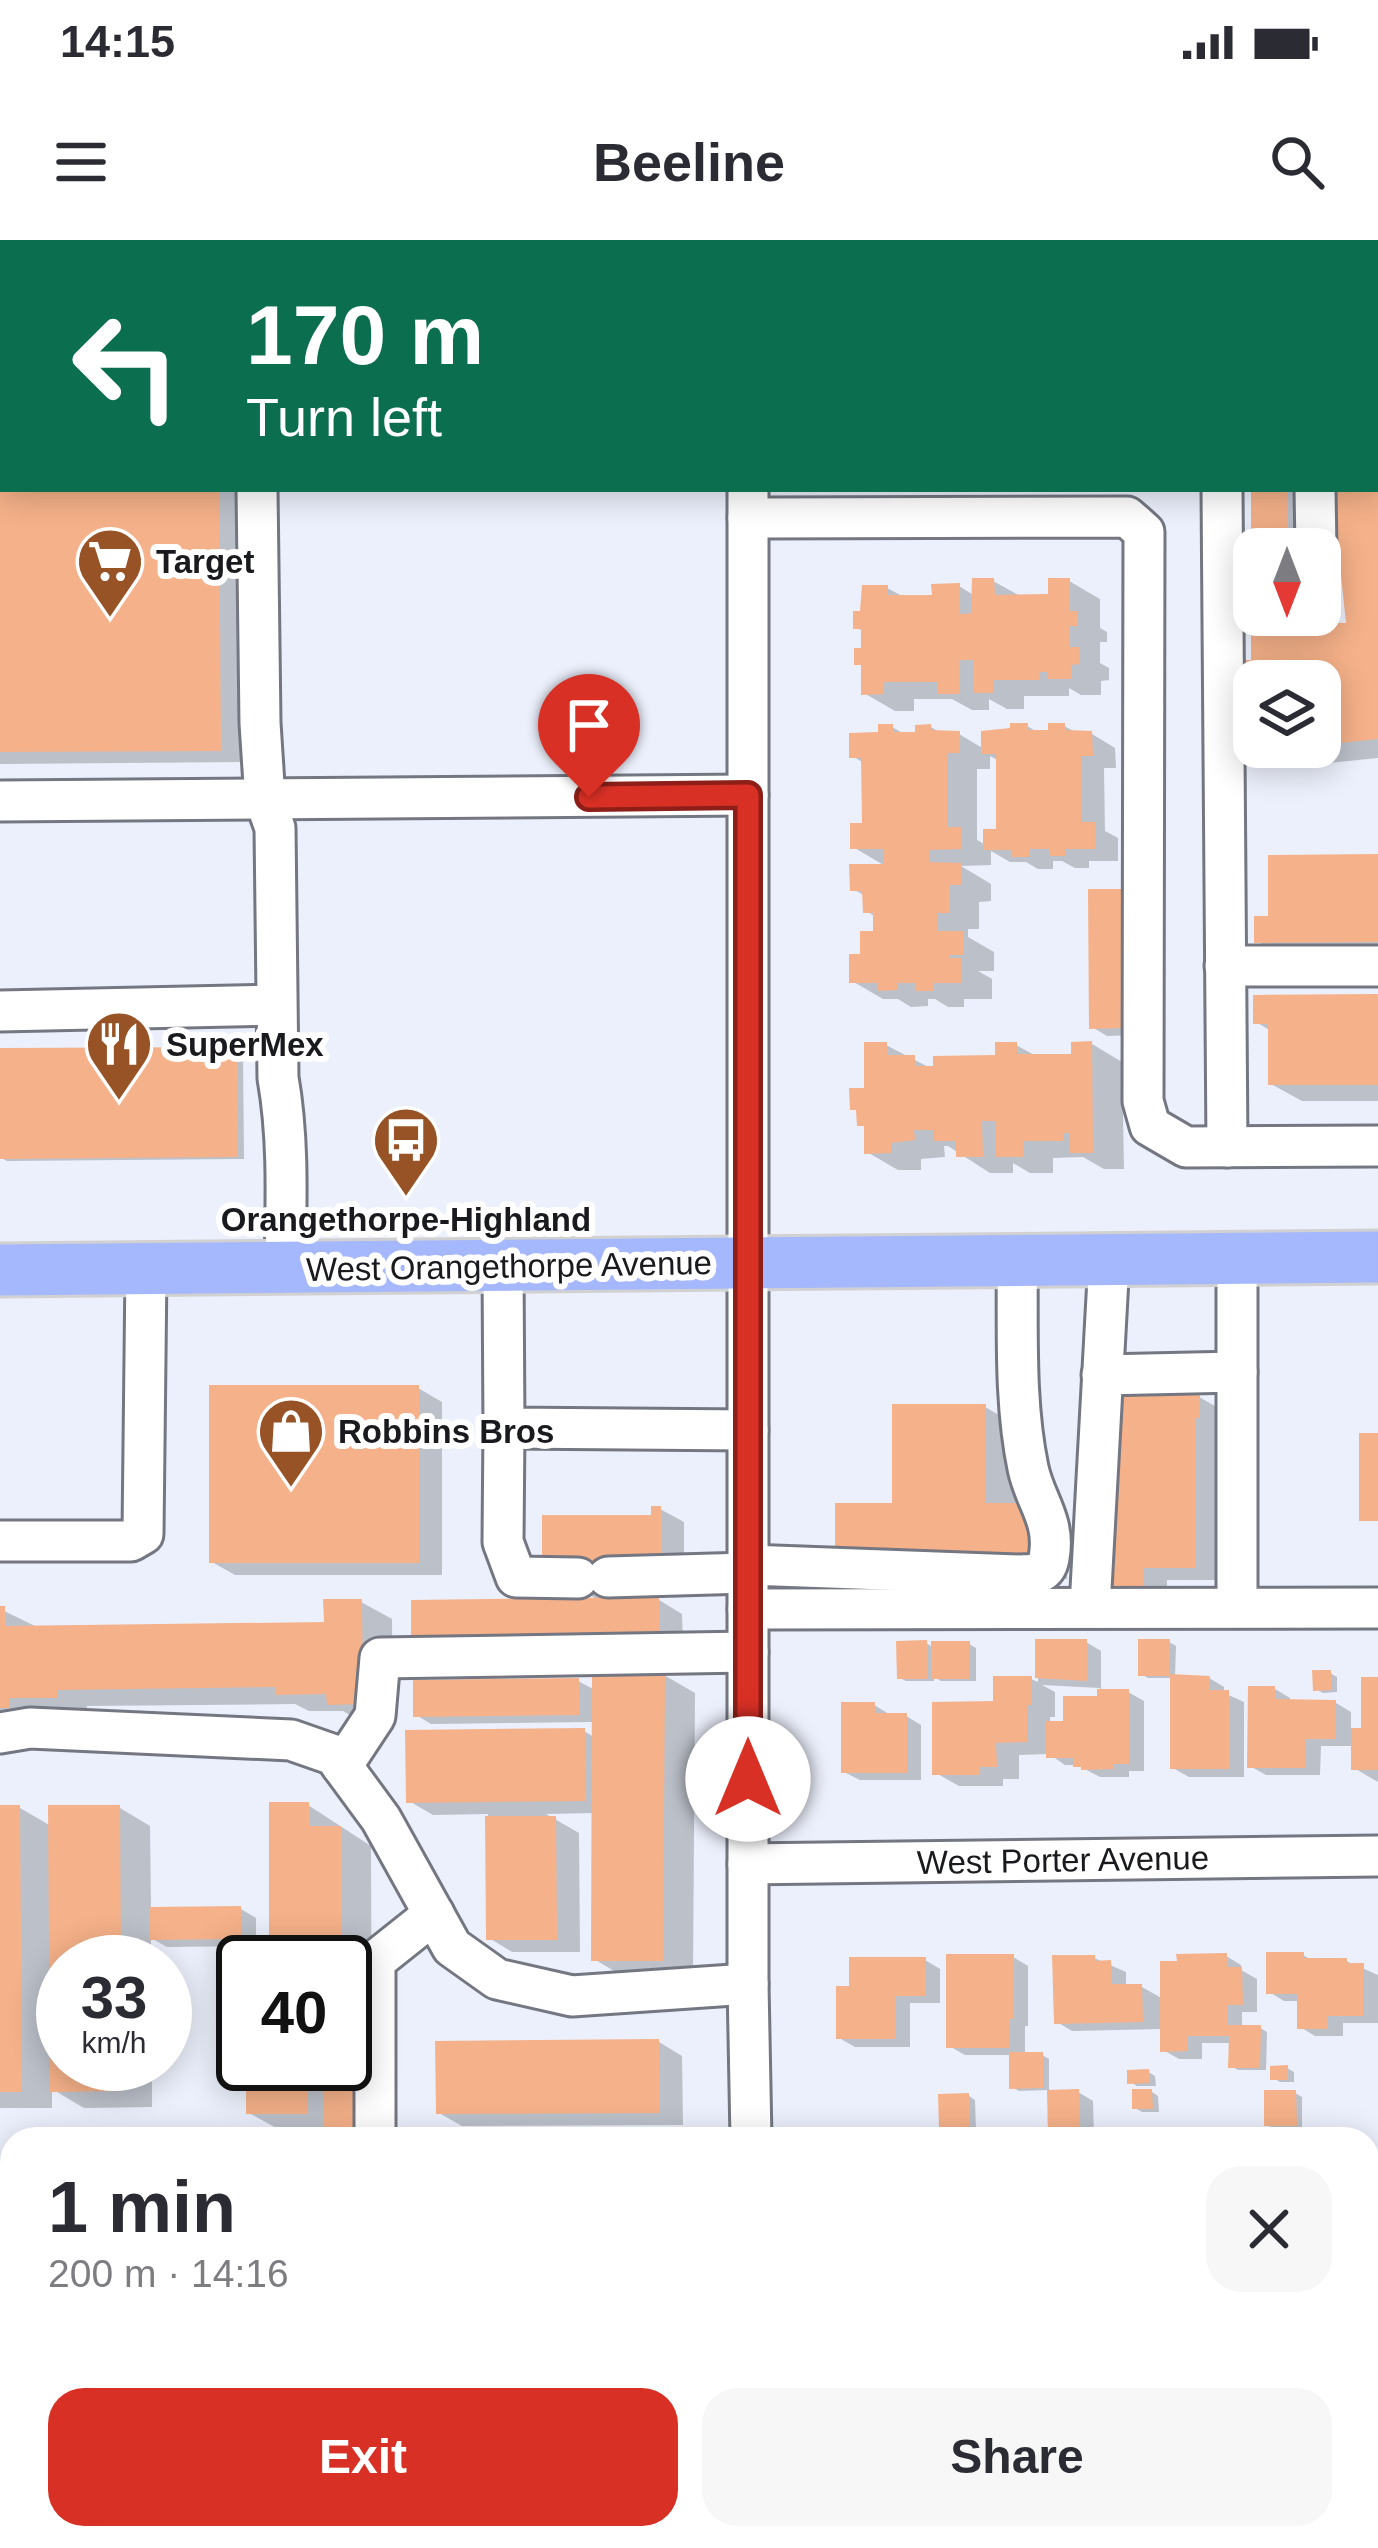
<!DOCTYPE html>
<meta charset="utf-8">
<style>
:root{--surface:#fff;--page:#f7f7f7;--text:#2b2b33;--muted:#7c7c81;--accent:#d93025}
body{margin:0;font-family:Arial,sans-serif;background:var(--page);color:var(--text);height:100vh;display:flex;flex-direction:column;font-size:45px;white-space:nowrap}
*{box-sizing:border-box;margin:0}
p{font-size:39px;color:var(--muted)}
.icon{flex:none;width:66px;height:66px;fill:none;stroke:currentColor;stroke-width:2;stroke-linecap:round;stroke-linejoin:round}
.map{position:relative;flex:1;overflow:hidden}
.drawer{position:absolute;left:0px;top:1887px;width:1380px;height:423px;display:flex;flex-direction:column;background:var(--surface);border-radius:36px 36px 0 0;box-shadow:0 6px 30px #0003}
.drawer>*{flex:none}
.guide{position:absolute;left:0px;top:0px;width:1380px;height:252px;box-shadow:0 6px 30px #0003;background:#0b6e4f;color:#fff;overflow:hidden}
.needle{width:78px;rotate:180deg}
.fabs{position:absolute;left:1233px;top:288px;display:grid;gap:24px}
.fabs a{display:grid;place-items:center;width:108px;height:108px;border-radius:24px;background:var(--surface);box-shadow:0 6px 30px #0003;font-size:60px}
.speed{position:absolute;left:36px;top:1695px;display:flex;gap:24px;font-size:60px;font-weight:700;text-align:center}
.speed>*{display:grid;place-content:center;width:156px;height:156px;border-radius:50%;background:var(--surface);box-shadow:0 6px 30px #0003;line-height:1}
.speed small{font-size:30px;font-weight:400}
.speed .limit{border:6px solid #111;border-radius:18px;background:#fff;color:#111}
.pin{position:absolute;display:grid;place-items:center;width:102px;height:102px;color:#fff;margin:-123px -51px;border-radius:50% 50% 50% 0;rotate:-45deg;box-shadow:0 0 12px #0007}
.pin .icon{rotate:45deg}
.me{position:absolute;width:132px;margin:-66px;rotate:0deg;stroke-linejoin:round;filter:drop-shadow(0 0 9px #0008)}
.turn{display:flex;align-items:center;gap:42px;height:252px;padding:0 48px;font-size:54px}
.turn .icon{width:156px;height:156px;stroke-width:2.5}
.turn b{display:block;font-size:84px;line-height:102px}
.round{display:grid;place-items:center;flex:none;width:126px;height:126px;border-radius:36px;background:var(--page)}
.overview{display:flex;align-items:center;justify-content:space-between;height:204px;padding:0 48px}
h1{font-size:72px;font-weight:600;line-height:90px}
.button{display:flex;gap:24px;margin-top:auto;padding:24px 48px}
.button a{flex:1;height:138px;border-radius:36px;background:var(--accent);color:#fff;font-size:48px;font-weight:600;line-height:138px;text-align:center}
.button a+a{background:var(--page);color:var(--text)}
.status{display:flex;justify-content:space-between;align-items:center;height:84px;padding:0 60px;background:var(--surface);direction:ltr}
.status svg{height:33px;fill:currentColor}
header{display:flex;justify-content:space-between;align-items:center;height:156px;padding:0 48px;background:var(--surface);font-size:54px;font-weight:600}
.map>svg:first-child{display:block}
</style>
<div class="status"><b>14:15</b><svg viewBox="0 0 49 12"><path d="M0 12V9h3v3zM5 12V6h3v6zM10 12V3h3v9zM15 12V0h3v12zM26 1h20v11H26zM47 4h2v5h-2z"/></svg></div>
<header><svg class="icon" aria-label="menu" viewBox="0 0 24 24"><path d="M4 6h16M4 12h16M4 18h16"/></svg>Beeline<svg class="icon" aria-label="search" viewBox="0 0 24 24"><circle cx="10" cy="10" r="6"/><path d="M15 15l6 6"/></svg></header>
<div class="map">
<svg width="1378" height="2308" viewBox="0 0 1378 2308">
<rect width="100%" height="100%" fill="#ecf0fc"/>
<!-- shadow -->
<g fill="#0003" fill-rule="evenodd">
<polygon points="0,0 240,0 240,3 3,3 3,249 242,249 244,522 0,524"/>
<rect x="872" y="0" width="205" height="3"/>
<polygon points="1248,0 1378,0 1378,518 1290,527 1259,509 1259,507 1320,507 1320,441 1254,441 1254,470 1248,423 1254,423 1254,375 1318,375 1318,385 1350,386 1335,249 1377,249 1377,3 1253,3"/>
<polygon points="1254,249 1300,249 1318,309 1254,309 1254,332"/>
<polygon points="993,341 1022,357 1051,357 1069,341 1100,359 1100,388 1107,392 1107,402 1100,402 1100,423 1109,428 1109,440 1101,441 1101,455 1081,455 1069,448 1069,456 1024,456 1024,469 1007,469 989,459 989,470 972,470 952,459 914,459 914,471 895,471 864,453 864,427 857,423 864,411 864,392 856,387 863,374 887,348 906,358 935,358 959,346 975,356"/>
<path d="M1027 486 1039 493 1064 486 1077 493 1092 494 1115 508 1116 528H1104L1105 591 1118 598V621H1089V628H1075L1062 621H1053V629H1038L1026 622H1010L991 611V625L961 626 991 644V661L979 662V689H968V697L994 712V731H978L992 739V759H964V767H948L935 759H928V766L911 767 898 759H883L852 741 876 694V677L866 671 865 656 853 649 887 627 853 607 865 586 864 523 852 516 892 487 906 495 931 487 942 494H959L984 509ZM990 516 999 521V592L986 605 977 600V529H990Z"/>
<polygon points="1378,617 1378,718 1288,719 1257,701 1271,679"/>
<polygon points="1121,652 1136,661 1137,795 1107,796 1092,787"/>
<polygon points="1378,757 1378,861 1302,861 1271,844 1271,791 1256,782"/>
<polygon points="1092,804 1122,822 1124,929 1104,929 1083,917 1053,918 1053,933 1030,933 1013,923 1013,933 990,933 948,906 944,906 945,917 921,919 921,930 898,930 867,912 867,888 860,884 867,851 886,805 936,831 998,818 1016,805 1038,817 1074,817"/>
<polygon points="236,810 243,814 244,919 7,921 0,917 0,811"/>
<polygon points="418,1148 442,1162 442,1335 235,1335 212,1322"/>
<polygon points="1199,1157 1222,1170 1218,1340 1167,1340 1167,1365 1113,1351"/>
<polygon points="985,1167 1016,1185 1016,1266 1067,1284 1067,1339 869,1339 895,1266"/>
<polygon points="660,1269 684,1282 684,1340 631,1340 631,1361 659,1360 682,1374 683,1406 437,1409 414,1395 600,1361 581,1350"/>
<polygon points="361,1362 392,1379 393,1480 360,1481 343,1471 309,1471 295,1464 87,1466 87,1474 0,1482 0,1369 35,1386 327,1385"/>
<path d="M1038 1402H1086L1101 1411V1452H1128L1144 1461V1531H1129V1537H1100L1077 1525H1065L1049 1514 1019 1515V1539H1003V1546H959L936 1533 996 1464 1031 1439 1038 1442ZM1042 1445 1100 1448V1459L1066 1484H1050V1477H1055V1452Z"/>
<polygon points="1169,1402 1176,1406 1175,1437 1209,1438 1224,1447 1224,1453 1244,1462 1244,1537 1189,1537 1173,1528 1173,1438 1148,1438 1141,1434"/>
<polygon points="926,1403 934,1408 969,1404 976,1408 976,1441 941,1441 934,1437 934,1441 906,1441 900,1438"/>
<polygon points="1330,1433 1337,1437 1337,1452 1323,1453 1316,1449"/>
<polygon points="664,1435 695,1453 693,1737 624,1737 594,1719 594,1573 546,1574 579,1593 580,1712 512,1712 489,1698 488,1574 433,1575 409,1561 584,1491 594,1497 594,1482 431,1484 416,1475 578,1441 595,1450"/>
<polygon points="1378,1440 1378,1542 1354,1528 1354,1506 1321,1506 1320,1535 1266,1535 1250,1526 1275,1449 1290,1458 1290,1463 1336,1463 1351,1472 1351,1491 1364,1491"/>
<polygon points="874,1465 889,1474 906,1476 921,1485 921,1540 860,1540 844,1532"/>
<polygon points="308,1565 371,1606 372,1899 329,1899 329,1890 280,1890 249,1873 249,1834 238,1817 243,1757 243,1824 345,1824 345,1722 272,1722"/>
<polygon points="0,1568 20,1568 51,1586 120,1568 150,1586 151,1670 241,1669 256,1678 256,1706 167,1707 151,1698 151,1722 63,1722 63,1824 152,1824 152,1867 84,1868 52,1849 52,1868 0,1868"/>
<polygon points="1303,1715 1313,1721 1346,1721 1378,1735 1378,1783 1343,1783 1343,1796 1315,1796 1300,1787 1300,1761 1284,1761 1269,1752"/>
<polygon points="1226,1716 1241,1725 1241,1730 1257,1739 1257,1772 1242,1772 1242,1788 1260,1788 1267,1792 1266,1830 1238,1830 1231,1826 1232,1803 1202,1803 1202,1819 1179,1819 1163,1810 1163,1789 1072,1791 1057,1782 1094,1718 1126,1732 1126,1747 1142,1747 1163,1759"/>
<polygon points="1013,1717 1028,1726 1028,1786 1025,1786 1025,1815 1042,1815 1049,1819 1049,1850 1019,1851 1012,1847 1012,1815 965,1815 949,1806"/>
<polygon points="925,1720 940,1729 940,1763 910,1763 910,1807 855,1807 839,1798"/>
<polygon points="659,1802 682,1816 683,1885 462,1886 439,1873"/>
<polygon points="1287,1828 1294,1832 1294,1842 1280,1842 1273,1838"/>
<polygon points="1148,1832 1155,1836 1156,1846 1137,1846 1130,1842"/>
<polygon points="1078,1852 1093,1861 1094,1899 1051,1899"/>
<polygon points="1152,1852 1158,1856 1159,1872 1142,1872 1135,1868"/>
<polygon points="1295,1853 1302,1857 1302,1889 1274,1889 1267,1885"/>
<polygon points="969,1856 975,1860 976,1890 949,1890 942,1886"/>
<polygon points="1334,1890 1349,1899 1310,1899"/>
<polygon points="1368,1917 1377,1923 1378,1981 1368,1981"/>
<polygon points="1368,2180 1378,2186 1378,2288 1368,2288"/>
<polygon points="12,2258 12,2298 132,2298 132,2308 0,2308 0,2300 9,2300"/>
<rect x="263" y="2298" width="122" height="10"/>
<polygon points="1016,2298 1048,2298 1048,2304 1077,2303 1084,2308 1047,2308 1047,2300 1021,2301"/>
</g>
<!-- building -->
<g fill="#f5b189">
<polygon points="0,249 219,249 221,511 0,512"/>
<polygon points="1251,249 1287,249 1288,309 1251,309"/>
<polygon points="1332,249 1378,249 1378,499 1320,505 1320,441 1254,441 1254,470 1251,470 1245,420 1251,420 1251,375 1289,375 1289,382 1346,383"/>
<polygon points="972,338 994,338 995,355 1048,354 1048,338 1070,338 1070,371 1077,371 1077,386 1070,386 1070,407 1079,407 1079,424 1071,425 1071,439 1047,439 1047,432 1039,432 1039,440 994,440 994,453 973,453 973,420 959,420 959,454 938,454 938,442 884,442 884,454 861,455 861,425 854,425 854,408 861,408 861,389 853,389 853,371 860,371 862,345 888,345 888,355 932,355 931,344 960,343 960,374 966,374 971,373"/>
<polygon points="1010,483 1028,483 1028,490 1048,490 1048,483 1065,483 1065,490 1092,491 1093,516 1081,516 1082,582 1095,582 1095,609 1066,609 1066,616 1049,616 1049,609 1030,609 1030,617 1011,617 1011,610 983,610 983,589 996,589 996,514 981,514 981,491 1010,488"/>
<polygon points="878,484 893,484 893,492 915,492 915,485 931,484 931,490 960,491 960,513 947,513 947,587 961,587 961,609 929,610 929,622 961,623 961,645 949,645 949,673 938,673 938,691 964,691 964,715 949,715 950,718 962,718 962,743 934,743 934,751 915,751 915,743 898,743 898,750 877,751 877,743 849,743 849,714 860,714 860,691 873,691 873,673 863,673 862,651 850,651 849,624 883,624 883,609 850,609 850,583 862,583 861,518 849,518 849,493 878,492"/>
<polygon points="1378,614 1378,702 1254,703 1254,676 1268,676 1268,615"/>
<polygon points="1088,649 1121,649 1122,788 1089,789"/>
<polygon points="1378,754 1378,845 1268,845 1268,784 1253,784 1253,755"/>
<polygon points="1092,801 1093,913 1070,913 1069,893 1063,893 1063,901 1023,901 1023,917 996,917 996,881 982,881 983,917 956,917 956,901 934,901 934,890 914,890 915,900 891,903 891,913 864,914 864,886 857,886 856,870 850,870 849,848 864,848 864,802 887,802 887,815 915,815 915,826 933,826 933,816 995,815 995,802 1017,802 1018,814 1071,814 1071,802"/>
<polygon points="237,807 238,917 0,919 0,808"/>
<rect x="209" y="1145" width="210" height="178"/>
<polygon points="1106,1154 1200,1154 1200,1178 1196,1178 1196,1328 1144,1328 1144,1353 1110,1353"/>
<polygon points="892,1164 986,1164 986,1263 1037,1263 1037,1323 835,1323 835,1263 892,1263"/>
<rect x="1359" y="1193" width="19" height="88"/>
<polygon points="651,1266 661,1266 661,1328 608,1352 578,1352 542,1326 542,1275 651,1275"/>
<polygon points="659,1357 660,1394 411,1397 411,1360"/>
<polygon points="323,1359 362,1359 363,1464 327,1465 326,1454 275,1455 275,1447 57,1450 57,1458 9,1458 9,1468 0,1468 0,1366 5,1366 5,1386 324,1382"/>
<polygon points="1035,1399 1087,1399 1087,1441 1035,1438"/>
<polygon points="1138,1399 1170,1399 1169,1436 1138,1436"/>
<polygon points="927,1400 928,1439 897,1439 896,1401"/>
<rect x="931" y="1401" width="39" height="38"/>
<polygon points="1312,1430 1331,1430 1331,1450 1313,1451"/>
<polygon points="592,1432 665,1432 663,1721 591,1721"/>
<polygon points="1170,1434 1210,1436 1210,1450 1229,1450 1229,1529 1170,1529"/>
<polygon points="993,1436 1032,1436 1032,1465 1027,1465 1027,1502 996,1503 997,1527 980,1527 980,1535 932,1535 932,1462 993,1461"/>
<polygon points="1361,1437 1378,1437 1378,1530 1351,1530 1351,1488 1361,1488"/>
<polygon points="579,1438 580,1475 413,1477 413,1440"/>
<polygon points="1248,1446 1275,1446 1275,1459 1336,1460 1336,1499 1306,1499 1305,1528 1247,1528"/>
<polygon points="1097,1449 1129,1449 1129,1524 1114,1524 1114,1529 1081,1530 1081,1527 1073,1527 1073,1518 1046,1518 1046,1481 1063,1481 1063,1456 1097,1456"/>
<polygon points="841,1462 875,1462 875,1473 907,1473 907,1533 841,1533"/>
<polygon points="585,1488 586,1561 406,1563 405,1490"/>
<polygon points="269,1562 309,1562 309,1586 341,1586 342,1722 269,1722"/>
<polygon points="0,1565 20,1565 22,1852 0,1852"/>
<polygon points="48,1565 120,1565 121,1722 63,1722 63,1824 122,1824 122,1851 50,1852"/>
<polygon points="485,1576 556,1576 557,1700 486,1700"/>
<polygon points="241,1666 242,1699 149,1700 149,1667"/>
<polygon points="1266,1712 1304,1712 1304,1718 1347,1718 1347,1723 1364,1723 1363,1776 1328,1776 1328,1789 1297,1789 1297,1754 1266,1754"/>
<polygon points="1227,1713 1227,1727 1242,1727 1243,1765 1228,1765 1228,1785 1261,1785 1260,1828 1228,1828 1229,1796 1188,1796 1188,1811 1160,1812 1160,1721 1177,1721 1176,1714"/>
<polygon points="946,1714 1014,1714 1014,1779 1010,1779 1010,1808 946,1808"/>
<polygon points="1052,1715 1095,1715 1095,1721 1111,1720 1112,1744 1142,1744 1143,1782 1054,1784"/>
<polygon points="849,1717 926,1717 925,1756 896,1756 896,1799 836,1799 836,1746 849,1746"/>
<polygon points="234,1754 243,1754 243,1824 307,1824 308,1874 246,1874 246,1835 235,1818"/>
<polygon points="345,1760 354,1760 357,1899 327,1899 327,1894 324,1894 322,1824 345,1824"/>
<polygon points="659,1799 660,1873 436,1874 435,1801"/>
<polygon points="1009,1812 1043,1812 1043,1848 1009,1849"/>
<polygon points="1288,1825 1288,1840 1270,1840 1270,1826"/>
<polygon points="1149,1829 1150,1843 1127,1844 1127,1830"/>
<polygon points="1079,1849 1080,1899 1048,1899 1047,1850"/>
<polygon points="1132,1849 1152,1849 1153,1869 1132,1869"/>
<polygon points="1264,1850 1296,1850 1297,1886 1264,1886"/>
<polygon points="969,1853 970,1888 939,1888 938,1854"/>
<rect x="875" y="1888" width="55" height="11"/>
<rect x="40" y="1891" width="144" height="8"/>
<rect x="1161" y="1893" width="78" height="6"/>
<polygon points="5,2255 12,2255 12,2298 109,2298 110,2308 0,2308 0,2297 6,2297"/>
<rect x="260" y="2298" width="102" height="10"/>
<polygon points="412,2298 444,2298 444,2308 413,2308"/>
<polygon points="1263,2298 1295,2298 1296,2308 1264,2308"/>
<polygon points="1078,2300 1078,2308 1044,2308 1044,2301"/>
<rect x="1213" y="2300" width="45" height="8"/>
</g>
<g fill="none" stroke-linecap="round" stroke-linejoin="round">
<!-- minor casing -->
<g stroke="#747781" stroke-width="45">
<g id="minor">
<polyline points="254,0 254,3"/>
<polyline points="748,0 748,3"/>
<polyline points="1140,0 1140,3"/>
<polyline points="1219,0 1220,3"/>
<path d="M257 249 260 483 265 560 275 588 278 838C289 900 286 965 285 1028"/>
<polyline points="748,249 748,1744 751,1899"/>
<polyline points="1222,249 1227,907"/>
<polyline points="1315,249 1316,309"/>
<polyline points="748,278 1127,277 1144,292 1143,861 1150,886 1186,907 1378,906"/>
<polyline points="0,561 748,555"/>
<polyline points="1225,726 1378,726"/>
<polyline points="0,771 276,765"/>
<polyline points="1237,1019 1237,1367"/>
<polyline points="503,1026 504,1188 748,1190"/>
<polyline points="1102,1135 1237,1132"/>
<polyline points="504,1188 503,1302 516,1337 578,1338"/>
<polyline points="0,1301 131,1301 143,1294 146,1029"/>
<path d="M748 1325 1020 1335C1034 1334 1046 1335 1049 1318 1056 1280 1035 1262 1028 1228 1014 1161 1018 1089 1017 1021"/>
<polyline points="608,1337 748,1333"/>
<polyline points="1090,1367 1109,1020"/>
<polyline points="748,1369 1378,1368"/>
<polyline points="0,1493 30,1488 291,1500 334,1515 381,1579 452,1707 497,1739 572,1756 748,1744"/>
<polyline points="342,1526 375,1476 380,1418 748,1412"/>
<polyline points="748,1624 1378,1616"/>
<polyline points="375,1899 375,1721 434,1674"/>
<polyline points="0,2043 12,2043"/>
<polyline points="1368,2069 1378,2069"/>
<polyline points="173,2298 173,2308"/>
<polyline points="468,2298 468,2308"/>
<polyline points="750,2308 751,2298"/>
</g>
</g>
<!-- major casing -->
<g stroke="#d1d1d2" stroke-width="57">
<polyline id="major" points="0,1030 1378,1017"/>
</g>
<!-- minor -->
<use href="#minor" stroke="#fff" stroke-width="39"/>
<!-- major -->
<use href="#major" stroke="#a5b7fd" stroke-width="51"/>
</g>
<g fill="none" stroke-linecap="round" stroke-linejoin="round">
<!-- route casing -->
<g stroke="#8d1f18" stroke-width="30">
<polyline id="route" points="589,557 748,555 748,1539"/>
</g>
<!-- route -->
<use href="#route" stroke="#d93025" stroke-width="21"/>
</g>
<!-- icons -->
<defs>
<g id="supermarket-pin" transform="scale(3.45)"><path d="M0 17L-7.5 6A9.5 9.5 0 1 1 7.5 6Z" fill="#975326" stroke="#fff"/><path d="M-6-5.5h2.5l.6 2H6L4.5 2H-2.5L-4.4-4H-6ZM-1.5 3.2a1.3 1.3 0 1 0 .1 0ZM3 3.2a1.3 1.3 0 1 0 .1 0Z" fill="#fff"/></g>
<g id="restaurant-pin" transform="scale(3.45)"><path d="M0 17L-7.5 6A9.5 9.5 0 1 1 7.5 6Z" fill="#975326" stroke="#fff"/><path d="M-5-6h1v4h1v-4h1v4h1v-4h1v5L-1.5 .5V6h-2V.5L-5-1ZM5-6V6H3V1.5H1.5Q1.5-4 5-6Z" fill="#fff"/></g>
<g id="bus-pin" transform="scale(3.45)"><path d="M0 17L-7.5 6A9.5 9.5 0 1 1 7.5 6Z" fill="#975326" stroke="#fff"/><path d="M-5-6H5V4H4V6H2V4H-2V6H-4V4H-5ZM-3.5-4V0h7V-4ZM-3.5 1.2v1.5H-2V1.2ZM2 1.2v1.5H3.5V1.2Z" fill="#fff"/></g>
<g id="shop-pin" transform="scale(3.45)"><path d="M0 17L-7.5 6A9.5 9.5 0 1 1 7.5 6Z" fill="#975326" stroke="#fff"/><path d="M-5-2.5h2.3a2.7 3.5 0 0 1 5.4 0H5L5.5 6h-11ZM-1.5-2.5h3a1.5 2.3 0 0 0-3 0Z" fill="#fff"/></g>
</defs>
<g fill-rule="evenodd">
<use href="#supermarket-pin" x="110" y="321"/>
<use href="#restaurant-pin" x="119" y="804"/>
<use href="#bus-pin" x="406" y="900"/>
<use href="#shop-pin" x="291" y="1191"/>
</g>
<g text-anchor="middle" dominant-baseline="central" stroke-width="12" stroke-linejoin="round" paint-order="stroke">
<!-- poi labels -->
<g font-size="33" font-weight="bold" fill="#191a1e" stroke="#fff" text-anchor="start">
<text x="156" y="321">Target</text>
<text x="166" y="804">SuperMex</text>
<text x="406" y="979" text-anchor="middle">Orangethorpe-Highland</text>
<text x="338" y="1191">Robbins Bros</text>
</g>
<!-- street labels -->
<g font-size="33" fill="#191a1e" stroke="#fff">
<text transform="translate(509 1026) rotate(-1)">West Orangethorpe Avenue</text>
<text transform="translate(1063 1620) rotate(-1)">West Porter Avenue</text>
</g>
</g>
</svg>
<div class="fabs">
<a><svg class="needle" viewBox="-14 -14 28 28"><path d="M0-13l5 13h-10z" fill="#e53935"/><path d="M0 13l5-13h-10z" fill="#7c7c81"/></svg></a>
<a><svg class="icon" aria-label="layers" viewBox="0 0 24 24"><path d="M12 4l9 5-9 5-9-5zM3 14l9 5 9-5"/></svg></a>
</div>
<div class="speed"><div>33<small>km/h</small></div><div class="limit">40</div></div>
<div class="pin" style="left:589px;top:557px;background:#d93025"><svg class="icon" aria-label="arrive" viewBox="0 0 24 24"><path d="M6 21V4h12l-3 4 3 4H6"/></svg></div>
<svg class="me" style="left:748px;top:1539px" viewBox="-20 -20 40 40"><circle r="19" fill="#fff"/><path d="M0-13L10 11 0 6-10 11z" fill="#d93025"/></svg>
<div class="guide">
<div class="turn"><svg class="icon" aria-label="left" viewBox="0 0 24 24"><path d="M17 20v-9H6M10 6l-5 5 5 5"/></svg><div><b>170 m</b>Turn left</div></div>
</div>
<section class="drawer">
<div class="overview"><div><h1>1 min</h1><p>200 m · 14:16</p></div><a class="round"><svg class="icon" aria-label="close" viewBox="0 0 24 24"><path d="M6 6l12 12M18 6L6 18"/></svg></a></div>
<div class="button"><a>Exit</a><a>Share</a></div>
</section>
</div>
